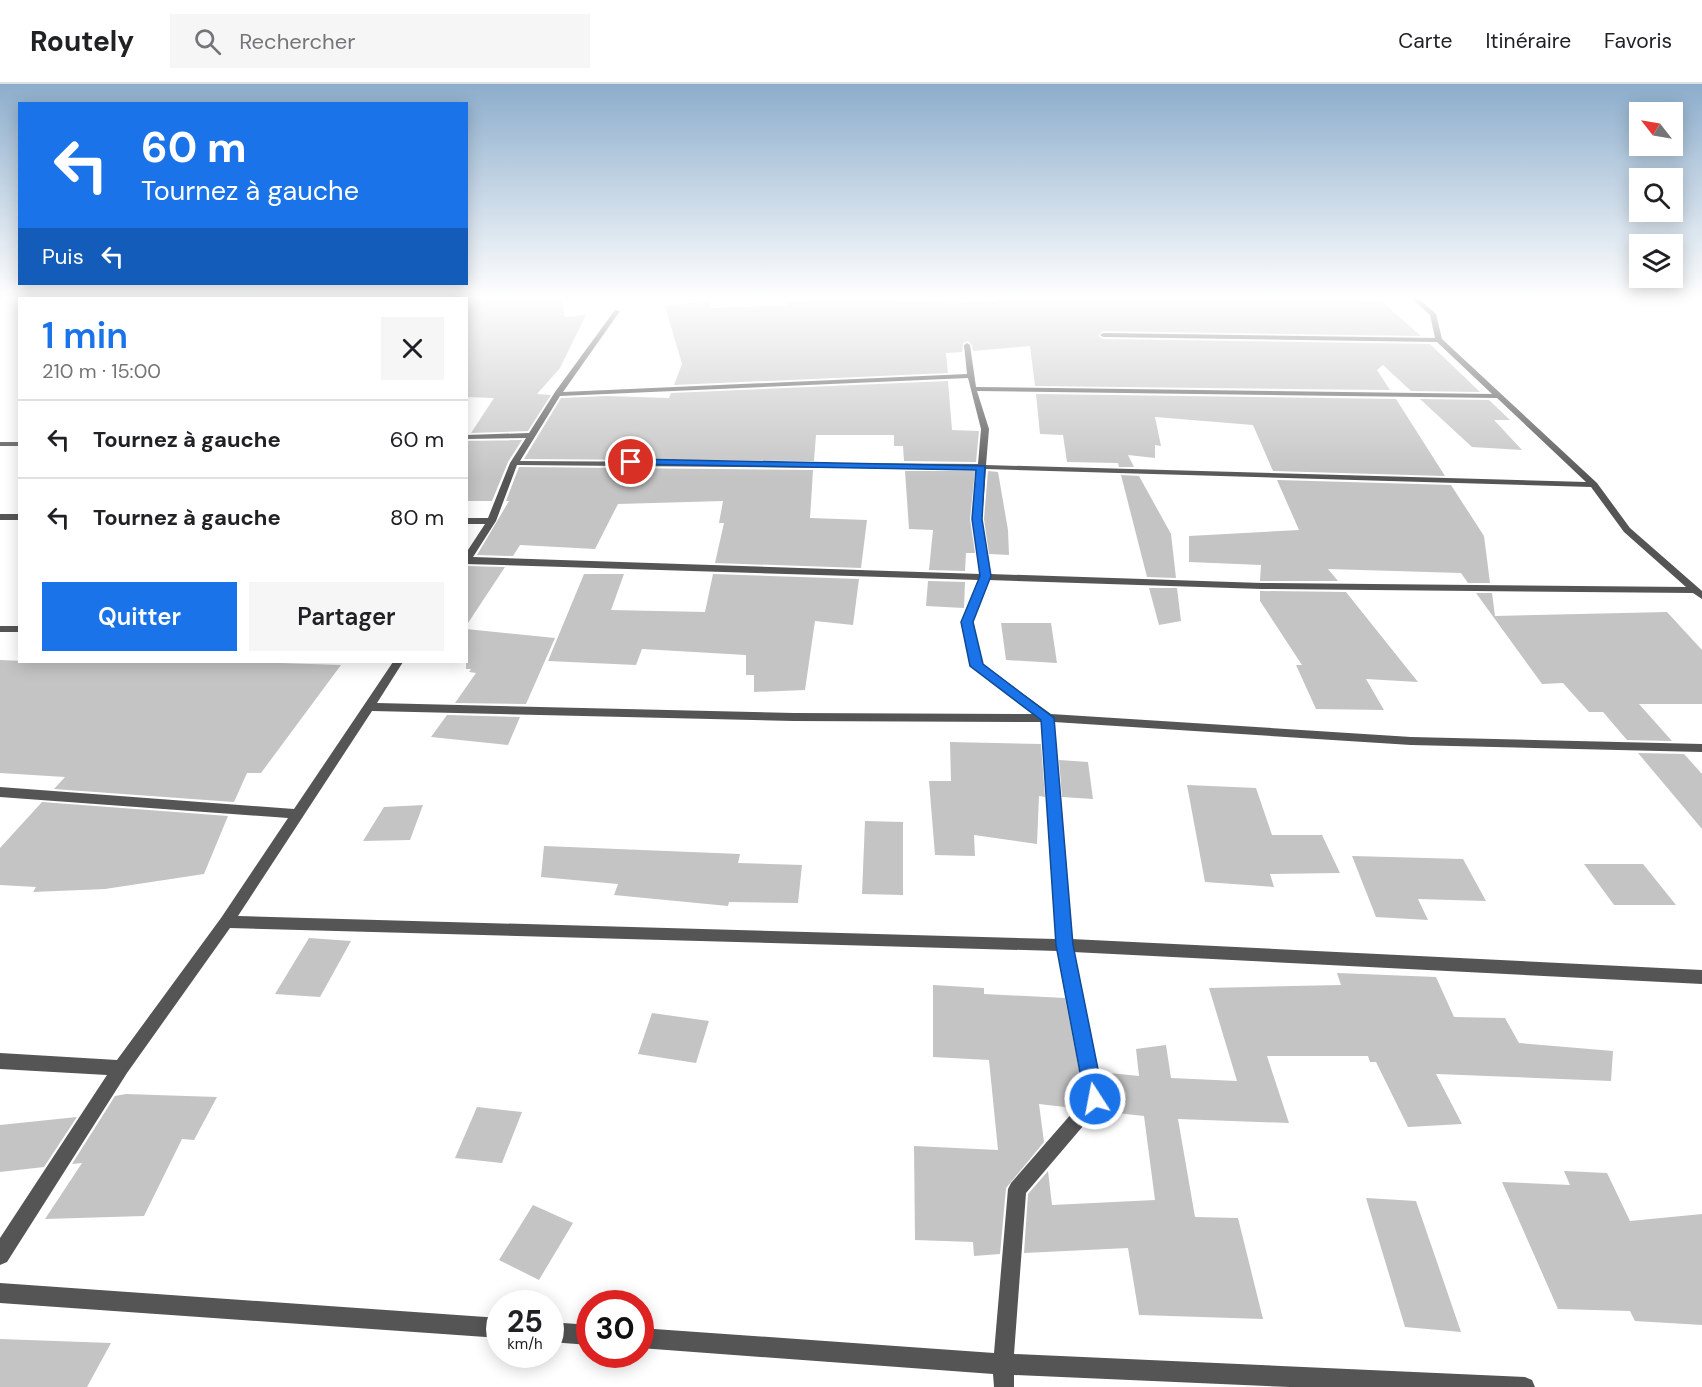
<!DOCTYPE html>
<html lang="fr">
<meta charset="utf-8">
<style>
:root{--surface:#fff;--page:#f6f6f6;--text:#202124;--muted:#757577;--line:#e0e0e0;--accent:#1a73e8}
body{margin:0;font-family:"DM Sans",sans-serif;background:var(--page);color:var(--text);height:100vh;display:flex;flex-direction:column;font-size:22px;white-space:nowrap}
*{box-sizing:border-box;margin:0}
p{font-size:20px;color:var(--muted)}
.icon{flex:none;width:33px;height:33px;fill:none;stroke:currentColor;stroke-width:2;stroke-linecap:round;stroke-linejoin:round}
.map{position:relative;flex:1;overflow:hidden}
.side{position:absolute;left:18px;top:213px;width:450px;height:366px;display:flex;flex-direction:column;background:var(--surface);border-radius:0px;box-shadow:0 3px 15px #0003}
.side>*{flex:none}
.banner{position:absolute;left:18px;top:18px;width:450px;height:183px;border-radius:0px;box-shadow:0 3px 15px #0003;background:#1a73e8;color:#fff;overflow:hidden}
.needle{width:39px;rotate:301deg}
.buttons{position:absolute;left:1629px;top:18px;display:grid;gap:12px}
.buttons a{display:grid;place-items:center;width:54px;height:54px;border-radius:0px;background:var(--surface);box-shadow:0 3px 15px #0003;font-size:30px}
.speed{position:absolute;left:486px;top:1206px;display:flex;gap:12px;font-size:30px;font-weight:700;text-align:center}
.speed>*{display:grid;place-content:center;width:78px;height:78px;border-radius:50%;background:var(--surface);box-shadow:0 3px 15px #0003;line-height:1}
.speed small{font-size:15px;font-weight:400}
.speed .limit{border:9px solid #d22;background:#fff;color:#111}
.pin{position:absolute;display:grid;place-items:center;width:51px;height:51px;color:#fff;margin:-26px;border:3px solid #fff;border-radius:50%;box-shadow:0 2px 6px #0007}
.me{position:absolute;width:66px;margin:-33px;rotate:349deg;stroke-linejoin:round;filter:drop-shadow(0 0 4px #0008)}
.turn{display:flex;align-items:center;gap:21px;height:126px;padding:0 24px;font-size:27px}
.turn .icon{width:78px;height:78px;stroke-width:2.5}
.turn b{display:block;font-size:42px;line-height:51px}
.then{display:flex;align-items:center;height:57px;padding:0 24px;background:#0003;gap:12px;font-size:22px}
.round{display:grid;place-items:center;flex:none;width:63px;height:63px;border-radius:0px;background:var(--page)}
.summary{display:flex;align-items:center;justify-content:space-between;height:102px;padding:0 24px}
h1{font-size:36px;font-weight:600;line-height:45px;color:var(--accent)}
.button{display:flex;gap:12px;margin-top:auto;padding:12px 24px}
.button a{flex:1;height:69px;border-radius:0px;background:var(--accent);color:#fff;font-size:24px;font-weight:600;line-height:69px;text-align:center}
.button a+a{background:var(--page);color:var(--text)}
ul{padding:0;list-style:none}
li{display:flex;align-items:center;gap:18px;height:78px;padding:0 24px;border-top:2px solid var(--line)}
li div{flex:1}
li b{display:block;font-size:22px}
li em{font-style:normal}
header{display:flex;align-items:center;gap:36px;box-sizing:border-box;height:84px;padding:0 30px;background:var(--surface);border-bottom:2px solid var(--line)}
header strong{font-size:28px}
nav{display:flex;gap:33px;margin-inline-start:auto;font-size:21px}
.search{width:420px;height:54px;background:var(--page);display:flex;align-items:center;gap:15px;box-sizing:border-box;padding:0 21px;border-radius:0px;color:var(--muted);font-size:22px}
.map>svg:first-child{display:block}
</style>
<header>
<strong>Routely</strong>
<div class="search"><svg class="icon" aria-label="search" viewBox="0 0 24 24"><circle cx="10" cy="10" r="6"/><path d="M15 15l6 6"/></svg>Rechercher</div>
<nav><a>Carte</a><a>Itinéraire</a><a>Favoris</a></nav>
</header>
<div class="map">
<svg width="1702" height="1303" viewBox="0 0 1702 1303">
<rect width="100%" height="100%" fill="#fff"/>
<!-- building -->
<g fill="#c4c4c4">
<polygon points="466,212 561,212 565,233 586,231 560,284 537,310 551,311 528,347 471,349 494,314 466,313"/>
<polygon points="1357,212 1362,216 1381,217 1421,252 1103,247 1098,252 1103,255 1430,260 1480,308 1411,307 1383,281 1377,286 1390,306 1035,302 1030,262 973,267 972,261 968,257 963,259 962,268 946,269 948,289 674,301 682,280 665,222 710,217 710,224 788,221 787,216 858,213 968,219 968,216 996,218 995,213"/>
<polygon points="948,297 952,346 979,347 976,378 904,377 903,362 894,362 894,351 816,351 814,377 524,375 561,314 607,312 669,314 671,309"/>
<polygon points="1036,310 1396,315 1445,392 1273,387 1253,341 1155,333 1161,362 1155,361 1155,374 1128,371 1134,383 1119,383 1118,379 1067,378 1063,351 1040,350"/>
<polygon points="1420,315 1489,316 1510,336 1494,336 1522,366 1472,363"/>
<polygon points="522,356 508,378 492,417 466,417 466,357"/>
<polygon points="519,383 813,386 810,434 867,436 861,484 715,479 724,439 719,439 723,417 618,420 595,465 520,461 513,472 477,471 509,417 506,417"/>
<polygon points="905,387 975,387 970,435 975,469 966,469 965,487 929,486 933,446 909,445"/>
<polygon points="988,387 998,388 1008,446 1009,471 989,470 984,435"/>
<polygon points="1121,391 1139,392 1171,450 1176,494 1147,493"/>
<polygon points="1277,396 1451,401 1484,452 1490,499 1468,499 1461,489 1328,485 1338,497 1260,497 1261,481 1189,478 1189,452 1299,446"/>
<polygon points="466,482 505,483 466,542"/>
<polygon points="584,490 624,490 611,526 705,528 713,490 859,495 853,541 815,537 805,606 754,608 754,591 746,591 746,571 642,565 636,581 548,577"/>
<polygon points="928,497 965,498 964,524 926,522"/>
<polygon points="1149,504 1177,504 1181,537 1159,541"/>
<polygon points="1260,507 1346,508 1418,598 1366,595 1384,626 1316,625 1296,581 1302,581 1260,517"/>
<polygon points="1476,509 1492,509 1495,532 1667,528 1702,566 1702,620 1639,620 1672,657 1627,656 1603,628 1589,628 1563,599 1542,600"/>
<polygon points="1001,539 1051,539 1057,579 1006,576"/>
<polygon points="466,545 555,554 526,620 455,619 476,589 469,588 471,585 466,585"/>
<polygon points="0,576 77,579 280,578 279,579 341,581 261,689 247,689 234,718 54,705 65,693 0,689"/>
<polygon points="447,631 520,633 508,661 431,653"/>
<polygon points="950,658 1041,660 1045,713 1039,712 1037,760 974,751 975,772 935,771 929,697 951,697"/>
<polygon points="1638,669 1684,670 1702,690 1702,745"/>
<polygon points="1059,676 1088,678 1093,715 1062,713"/>
<polygon points="1187,701 1256,704 1272,751 1322,751 1340,789 1270,790 1274,803 1205,798"/>
<polygon points="42,718 228,732 204,790 105,805 33,808 36,803 0,801 0,764"/>
<polygon points="423,721 410,756 363,757 384,723"/>
<polygon points="865,737 903,738 903,811 862,810"/>
<polygon points="544,762 740,770 738,779 802,781 798,819 729,818 728,822 614,811 618,800 541,793"/>
<polygon points="1352,772 1463,775 1486,817 1418,815 1428,836 1376,833"/>
<polygon points="1584,780 1643,780 1676,821 1614,821"/>
<polygon points="309,854 351,857 320,913 275,910"/>
<polygon points="1337,889 1436,893 1454,933 1505,934 1519,959 1613,967 1611,997 1436,990 1462,1040 1408,1043 1376,978 1370,978 1368,972 1267,972 1289,1039 1178,1035 1195,1133 1238,1134 1263,1235 1139,1231 1128,1164 1024,1169 1028,1110 1048,1087 1052,1121 1155,1116 1144,1032 1099,1027 1105,1015 1100,988 1139,992 1136,965 1166,961 1171,994 1237,997 1209,904 1341,901"/>
<polygon points="933,901 984,904 984,910 1065,914 1084,1012 1073,1024 1039,1020 1044,1058 1006,1104 1000,1170 974,1172 973,1158 915,1156 914,1062 998,1066 989,976 933,973"/>
<polygon points="652,929 709,937 696,979 638,970"/>
<polygon points="126,1010 217,1013 194,1056 182,1055 144,1132 45,1135 82,1079 72,1080 115,1012"/>
<polygon points="477,1023 522,1028 502,1079 455,1074"/>
<polygon points="77,1033 44,1083 0,1088 0,1041"/>
<polygon points="1564,1087 1607,1089 1630,1137 1702,1130 1702,1241 1635,1237 1630,1227 1558,1225 1502,1098 1570,1101"/>
<polygon points="1366,1114 1416,1117 1461,1248 1405,1243"/>
<polygon points="533,1121 573,1139 539,1196 499,1176"/>
<polygon points="0,1255 111,1259 87,1303 0,1303"/>
</g>
<g fill="none" stroke-linecap="round" stroke-linejoin="round">
<!-- street -->
<g fill="#555" fill-rule="evenodd">
<path d="M1409 212H1416L1436 230 1442 255 1597 399 1630 444 1702 507V515L1693 509 1262 505 988 496 972 539 982 580 1051 630 1411 653 1702 660V668L1411 661 1054 638 1071 855 1702 886V900L1073 868 1103 1015 1101 1021 1026 1109 1014 1270 1525 1293 1532 1296 1535 1303H1290L1014 1291V1303H994L993 1290 640 1264V1244L994 1269 1008 1105 1011 1099 1086 1013 1058 867 230 844 127 989 7 1178 0 1181V1154L107 991 0 985V969L117 976 221 834 288 734 0 713V703L294 725 393 578H403L377 619 794 629 1035 630 971 582 962 539 979 496 466 480V469L485 440H466V434H488L510 379 526 354 466 355V351L529 349 555 308 615 226 620 227 563 308 967 290 964 261 967 259 970 261 976 303 1492 310 1437 258 1103 253 1100 251 1103 249 1435 254 1430 231ZM968 294 981 345 978 380 520 377 560 312ZM977 307 1497 314 1586 398 986 381 989 345ZM517 381 977 385 972 435 980 490 473 473 496 437ZM986 385 1591 403 1624 448 1686 503 1262 499 990 490 982 435ZM372 627 794 637 1042 638 1056 855 238 832Z"/>
<rect x="0" y="358" width="20" height="4"/>
<rect x="0" y="430" width="20" height="6"/>
<rect x="0" y="542" width="20" height="6"/>
<polygon points="0,1199 500,1234 500,1254 0,1219"/>
<polygon points="550,1238 590,1241 590,1261 550,1258"/>
</g>
</g>
<!-- sky -->
<linearGradient id="sky" x2="0" y2="1"><stop stop-color="#8cadcc"/><stop offset="0.54" stop-color="#fff"/><stop offset="1" stop-color="#fff" stop-opacity="0"/></linearGradient>
<rect width="1702" height="395" fill="url(#sky)"/>
<!-- route -->
<polygon fill="#1a73e8" stroke="#114b97" stroke-width="1.5" points="631,375 985,382 982,435 991,492 973,538 983,580 1054,634 1073,861 1104,1015 1102,1022 1095,1025 1088,1022 1085,1015 1056,861 1041,636 970,582 961,538 980,492 972,435 976,386 628,380 628,376"/>
</svg>
<div class="buttons">
<a><svg class="needle" viewBox="-14 -14 28 28"><path d="M0-13l5 13h-10z" fill="#e53935"/><path d="M0 13l5-13h-10z" fill="#757577"/></svg></a>
<a><svg class="icon" aria-label="search" viewBox="0 0 24 24"><circle cx="10" cy="10" r="6"/><path d="M15 15l6 6"/></svg></a>
<a><svg class="icon" aria-label="layers" viewBox="0 0 24 24"><path d="M12 4l9 5-9 5-9-5zM3 14l9 5 9-5"/></svg></a>
</div>
<div class="speed"><div>25<small>km/h</small></div><div class="limit">30</div></div>
<div class="pin" style="left:631px;top:378px;background:#d93025"><svg class="icon" aria-label="arrive" viewBox="0 0 24 24"><path d="M6 21V4h12l-3 4 3 4H6"/></svg></div>
<svg class="me" style="left:1095px;top:1015px" viewBox="-20 -20 40 40"><circle r="17" fill="#1a73e8" stroke="#fff" stroke-width="3"/><path d="M0-11L8 9 0 5-8 9z" fill="#fff"/></svg>
<div class="banner">
<div class="turn"><svg class="icon" aria-label="left" viewBox="0 0 24 24"><path d="M17 20v-9H6M10 6l-5 5 5 5"/></svg><div><b>60 m</b>Tournez à gauche</div></div>
<div class="then">Puis<svg class="icon" aria-label="left" viewBox="0 0 24 24"><path d="M17 20v-9H6M10 6l-5 5 5 5"/></svg></div>
</div>
<section class="side">
<div class="summary"><div><h1>1 min</h1><p>210 m · 15:00</p></div><a class="round"><svg class="icon" aria-label="close" viewBox="0 0 24 24"><path d="M6 6l12 12M18 6L6 18"/></svg></a></div>
<ul>
<li><svg class="icon" aria-label="left" viewBox="0 0 24 24"><path d="M17 20v-9H6M10 6l-5 5 5 5"/></svg><div><b>Tournez à gauche</b></div><em>60 m</em></li>
<li><svg class="icon" aria-label="left" viewBox="0 0 24 24"><path d="M17 20v-9H6M10 6l-5 5 5 5"/></svg><div><b>Tournez à gauche</b></div><em>80 m</em></li>
</ul>
<div class="button"><a>Quitter</a><a>Partager</a></div>
</section>
</div>
